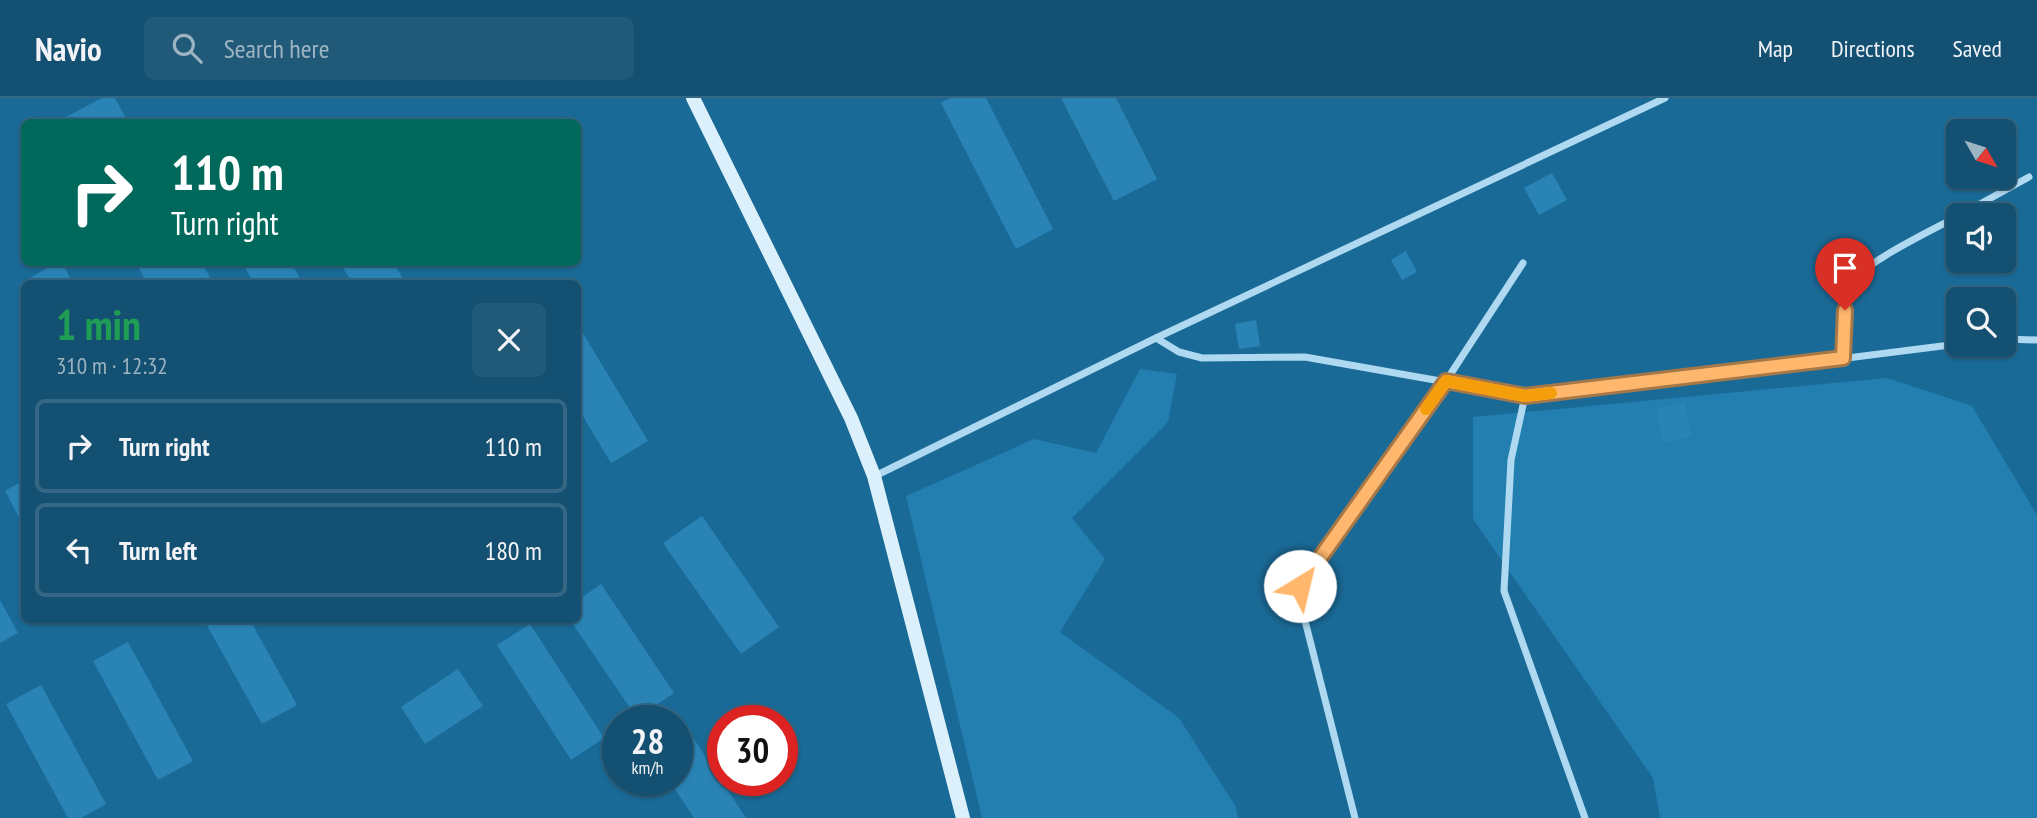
<!DOCTYPE html>
<meta charset="utf-8">
<style>
:root{--surface:#145071;--page:#215a79;--text:#f1f3f6;--muted:#9db5c3;--line:#336784}
body{margin:0;font-family:"PT Sans Narrow",sans-serif;background:var(--page);color:var(--text);height:100vh;display:flex;flex-direction:column;font-size:26px;white-space:nowrap}
*{box-sizing:border-box;margin:0}
p{font-size:23px;color:var(--muted)}
.icon{flex:none;width:38px;height:38px;fill:none;stroke:currentColor;stroke-width:2;stroke-linecap:round;stroke-linejoin:round}
.map{position:relative;flex:1;overflow:hidden}
.side{position:absolute;left:21px;top:182px;width:560px;height:343px;display:flex;flex-direction:column;background:var(--surface);border-radius:10px;box-shadow:0 2px 5px #0004,0 0 0 2px var(--line)}
.side>*{flex:none}
.top-card{position:absolute;left:21px;top:21px;width:560px;height:147px;border-radius:10px;box-shadow:0 2px 5px #0004,0 0 0 2px var(--line);background:#00695c;color:#fff;overflow:hidden}
.needle{width:46px;rotate:129deg}
.fabs{position:absolute;left:1946px;top:21px;display:grid;gap:14px}
.fabs a{display:grid;place-items:center;width:70px;height:70px;border-radius:10px;background:var(--surface);box-shadow:0 2px 5px #0004,0 0 0 2px var(--line);font-size:35px}
.speed{position:absolute;left:602px;top:607px;display:flex;gap:14px;font-size:35px;font-weight:700;text-align:center}
.speed>*{display:grid;place-content:center;width:91px;height:91px;border-radius:50%;background:var(--surface);box-shadow:0 2px 5px #0004,0 0 0 2px var(--line);line-height:1}
.speed small{font-size:18px;font-weight:400}
.speed .limit{border:10px solid #d22;background:#fff;color:#111}
.pin{position:absolute;display:grid;place-items:center;width:60px;height:60px;color:#fff;margin:-72px -30px;border-radius:50% 50% 50% 0;rotate:-45deg;box-shadow:0 0 7px #0007}
.pin .icon{rotate:45deg}
.me{position:absolute;width:77px;margin:-38px;rotate:36deg;stroke-linejoin:round;filter:drop-shadow(0 0 5px #0008)}
.turn{display:flex;align-items:center;gap:24px;height:147px;padding:0 35px;font-size:32px}
.turn .icon{width:91px;height:91px;stroke-width:2.5}
.turn b{display:block;font-size:49px;line-height:60px}
.round{display:grid;place-items:center;flex:none;width:74px;height:74px;border-radius:10px;background:var(--page)}
.overview{display:flex;align-items:center;justify-content:space-between;height:119px;padding:0 35px}
h1{font-size:42px;font-weight:700;line-height:52px;color:#1e9e55}
ul{padding:0;list-style:none}
li{display:flex;align-items:center;gap:21px;height:94px;margin:0 14px 10px;padding:0 21px;border:4px solid var(--line);border-radius:10px}
li div{flex:1}
li b{display:block;font-size:26px}
li em{font-style:normal}
header{display:flex;align-items:center;gap:42px;box-sizing:border-box;height:98px;padding:0 35px;background:var(--surface);border-bottom:2px solid var(--line)}
header strong{font-size:33px}
nav{display:flex;gap:38px;margin-inline-start:auto;font-size:24px}
.search{width:490px;height:63px;background:var(--page);display:flex;align-items:center;gap:18px;box-sizing:border-box;padding:0 24px;border-radius:10px;color:var(--muted);font-size:26px}
.map>svg:first-child{display:block}
</style>
<header>
<strong>Navio</strong>
<div class="search"><svg class="icon" aria-label="search" viewBox="0 0 24 24"><circle cx="10" cy="10" r="6"/><path d="M15 15l6 6"/></svg>Search here</div>
<nav><a>Map</a><a>Directions</a><a>Saved</a></nav>
</header>
<div class="map">
<svg width="2037" height="720" viewBox="0 0 2037 720">
<rect width="100%" height="100%" fill="#1a6a97"/>
<!-- green -->
<g fill="#237fb0">
<polygon points="1140,271 1177,276 1168,324 1072,420 1105,461 1060,534 1179,620 1236,709 1238,720 982,720 906,398 1034,341 1096,355"/>
<polygon points="1887,280 1972,308 2037,417 2037,720 1660,720 1653,680 1473,421 1473,319"/>
</g>
<!-- building -->
<g fill="#2984b5">
<polygon points="102,0 115,0 128,24 56,24"/>
<polygon points="950,0 986,0 1053,131 1016,151 941,5"/>
<polygon points="1061,0 1116,0 1157,81 1114,103"/>
<polygon points="1552,75 1567,102 1539,117 1524,90"/>
<polygon points="1406,153 1417,174 1402,182 1391,162"/>
<polygon points="58,164 62,164 73,186 19,186"/>
<polygon points="136,164 202,164 213,186 147,186"/>
<polygon points="242,164 291,164 303,186 254,186"/>
<polygon points="339,164 393,164 406,186 353,186"/>
<polygon points="1256,222 1260,248 1239,251 1235,226"/>
<polygon points="578,227 648,343 611,365 578,310"/>
<polygon points="1685,305 1692,339 1663,345 1656,311"/>
<polygon points="24,382 24,429 5,393"/>
<polygon points="702,418 779,529 741,556 663,445"/>
<polygon points="601,486 674,595 637,620 570,522 578,522 578,502"/>
<polygon points="0,502 18,535 0,545"/>
<polygon points="204,522 250,522 297,607 262,626"/>
<polygon points="530,526 604,640 571,662 497,547"/>
<polygon points="128,544 193,663 158,682 93,563"/>
<polygon points="458,571 483,608 425,646 401,609"/>
<polygon points="41,587 106,706 81,720 68,720 6,606"/>
<polygon points="686,629 746,720 694,720 669,682 677,682 677,635"/>
</g>
<g fill="none" stroke-linecap="round" stroke-linejoin="round">
<!-- street -->
<g stroke="#aed9f0" stroke-width="7">
<polyline points="1960,117 2029,79"/>
<polyline points="1156,240 1179,254 1202,260 1305,259 1525,298 1634,287 1958,246"/>
<polyline points="2004,241 2037,242"/>
<path d="M1843 260C1844 238 1841 210 1849 189 1857 167 1935 131 1958 118"/>
<polyline points="1525,298 1511,362 1504,493 1585,720"/>
<polyline points="875,378 1156,240 1665,0"/>
<polyline points="1355,720 1298,495 1446,283 1523,165"/>
</g>
<!-- secondary -->
<polyline stroke="#dcf0fb" stroke-width="14" points="693,0 851,320 874,378 963,720"/>
</g>
<g fill="none" stroke-linecap="round" stroke-linejoin="round">
<!-- route casing -->
<g stroke="#a67747" stroke-width="18">
<polyline id="route" points="1300,488 1446,283 1525,298 1843,260 1845,212"/>
</g>
<!-- route -->
<use href="#route" stroke="#ffb76d" stroke-width="12"/>
<!-- slow -->
<polyline stroke="#f59e0b" stroke-width="12" points="1426,311 1446,283 1525,298 1551,295"/>
</g>
</svg>
<div class="fabs">
<a><svg class="needle" viewBox="-14 -14 28 28"><path d="M0-13l5 13h-10z" fill="#e53935"/><path d="M0 13l5-13h-10z" fill="#9db5c3"/></svg></a>
<a><svg class="icon" aria-label="sound" viewBox="0 0 24 24"><path d="M4 9h4l5-4v14l-5-4H4zM17 9q2 3 0 6"/></svg></a>
<a><svg class="icon" aria-label="search" viewBox="0 0 24 24"><circle cx="10" cy="10" r="6"/><path d="M15 15l6 6"/></svg></a>
</div>
<div class="speed"><div>28<small>km/h</small></div><div class="limit">30</div></div>
<div class="pin" style="left:1845px;top:212px;background:#d93025"><svg class="icon" aria-label="arrive" viewBox="0 0 24 24"><path d="M6 21V4h12l-3 4 3 4H6"/></svg></div>
<svg class="me" style="left:1300px;top:488px" viewBox="-20 -20 40 40"><circle r="19" fill="#fff"/><path d="M0-13L10 11 0 6-10 11z" fill="#ffb76d"/></svg>
<div class="top-card">
<div class="turn"><svg class="icon" aria-label="right" viewBox="0 0 24 24"><path d="M7 20v-9h11M14 6l5 5-5 5"/></svg><div><b>110 m</b>Turn right</div></div>
</div>
<section class="side">
<div class="overview"><div><h1>1 min</h1><p>310 m · 12:32</p></div><a class="round"><svg class="icon" aria-label="close" viewBox="0 0 24 24"><path d="M6 6l12 12M18 6L6 18"/></svg></a></div>
<ul>
<li><svg class="icon" aria-label="right" viewBox="0 0 24 24"><path d="M7 20v-9h11M14 6l5 5-5 5"/></svg><div><b>Turn right</b></div><em>110 m</em></li>
<li><svg class="icon" aria-label="left" viewBox="0 0 24 24"><path d="M17 20v-9H6M10 6l-5 5 5 5"/></svg><div><b>Turn left</b></div><em>180 m</em></li>
</ul>
</section>
</div>
